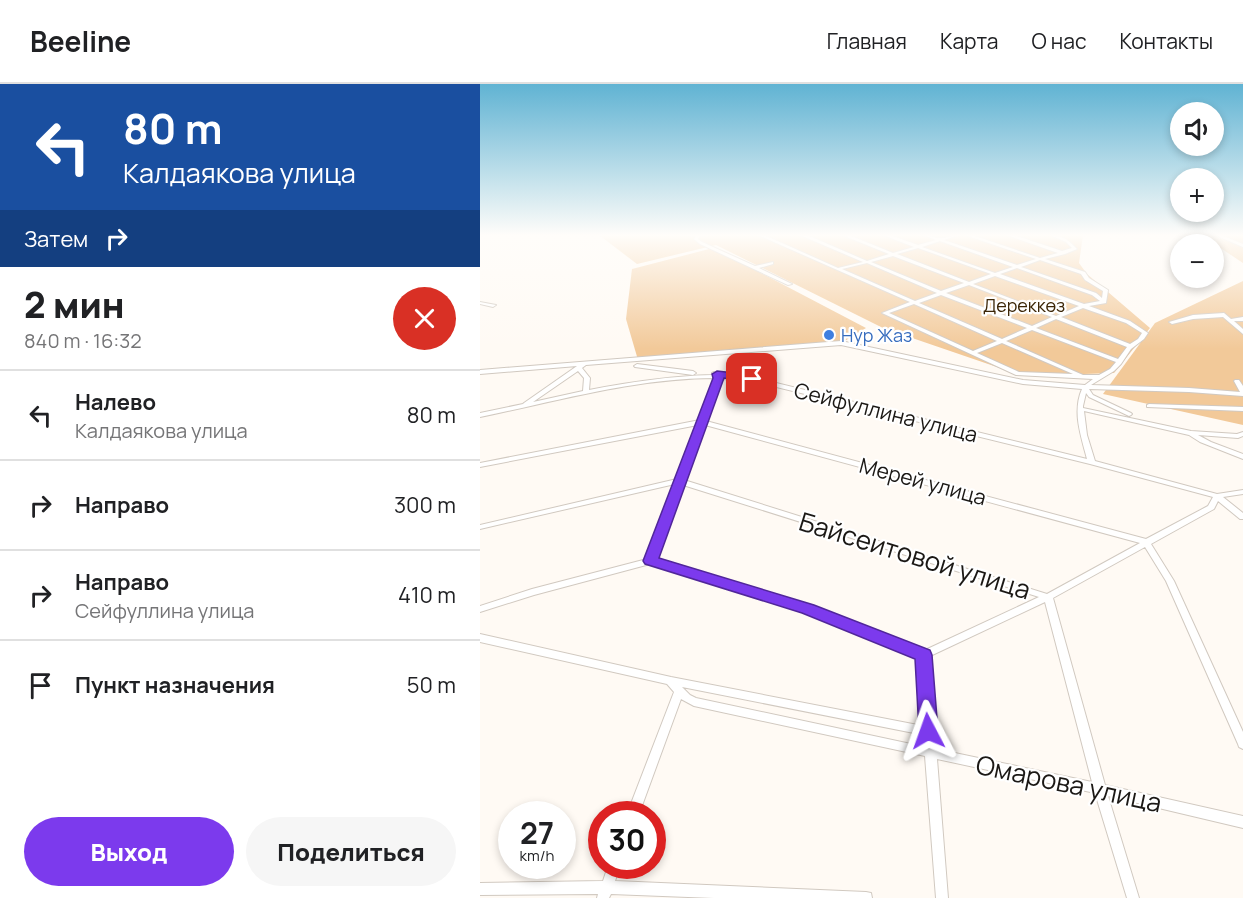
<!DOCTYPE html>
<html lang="ru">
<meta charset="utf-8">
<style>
:root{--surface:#fff;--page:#f6f6f6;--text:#202124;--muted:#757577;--line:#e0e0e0;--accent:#7c3aed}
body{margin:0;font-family:Manrope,sans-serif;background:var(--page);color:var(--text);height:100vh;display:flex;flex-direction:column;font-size:22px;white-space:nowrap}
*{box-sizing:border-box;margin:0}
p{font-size:20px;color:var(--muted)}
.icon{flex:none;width:33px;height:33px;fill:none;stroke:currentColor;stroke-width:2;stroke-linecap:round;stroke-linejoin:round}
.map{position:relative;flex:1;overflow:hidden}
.details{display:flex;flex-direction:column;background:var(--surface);width:480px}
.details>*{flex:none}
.guide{background:#1a4fa0;color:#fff;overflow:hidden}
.controls{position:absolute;left:690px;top:18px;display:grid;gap:12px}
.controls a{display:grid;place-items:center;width:54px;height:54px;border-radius:50%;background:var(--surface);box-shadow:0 3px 9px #0003;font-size:30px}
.speed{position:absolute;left:18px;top:717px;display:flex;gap:12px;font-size:30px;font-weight:700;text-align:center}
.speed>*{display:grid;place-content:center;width:78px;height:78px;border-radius:50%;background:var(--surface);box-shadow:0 3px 9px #0003;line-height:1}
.speed small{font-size:15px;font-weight:400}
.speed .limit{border:9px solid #d22;background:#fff;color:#111}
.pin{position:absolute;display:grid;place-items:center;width:51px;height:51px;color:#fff;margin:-26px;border-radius:12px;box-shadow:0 3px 9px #0006}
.me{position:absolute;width:66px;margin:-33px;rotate:356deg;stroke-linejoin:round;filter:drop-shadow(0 0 4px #0008)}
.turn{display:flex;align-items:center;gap:21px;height:126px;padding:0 24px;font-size:27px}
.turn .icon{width:78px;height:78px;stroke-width:2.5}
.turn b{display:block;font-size:42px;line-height:51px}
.then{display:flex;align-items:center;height:57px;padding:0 24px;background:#0003;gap:12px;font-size:22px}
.round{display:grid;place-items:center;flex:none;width:63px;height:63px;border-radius:32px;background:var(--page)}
.head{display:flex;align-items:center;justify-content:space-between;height:102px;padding:0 24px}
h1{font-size:36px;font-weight:800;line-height:45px}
.action{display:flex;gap:12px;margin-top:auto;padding:12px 24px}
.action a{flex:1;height:69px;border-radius:36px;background:var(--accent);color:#fff;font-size:24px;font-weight:800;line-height:69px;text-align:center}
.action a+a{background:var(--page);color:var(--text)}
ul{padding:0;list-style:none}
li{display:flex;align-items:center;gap:18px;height:90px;padding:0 24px;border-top:2px solid var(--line)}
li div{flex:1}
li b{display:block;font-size:22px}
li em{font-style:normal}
header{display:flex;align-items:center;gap:36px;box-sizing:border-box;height:84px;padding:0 30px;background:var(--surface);border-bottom:2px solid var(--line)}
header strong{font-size:28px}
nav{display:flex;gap:33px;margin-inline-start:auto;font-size:21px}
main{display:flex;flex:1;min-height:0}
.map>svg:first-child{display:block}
</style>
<header>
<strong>Beeline</strong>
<nav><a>Главная</a><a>Карта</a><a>О нас</a><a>Контакты</a></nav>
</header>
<main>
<section class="details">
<div class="guide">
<div class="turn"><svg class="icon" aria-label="left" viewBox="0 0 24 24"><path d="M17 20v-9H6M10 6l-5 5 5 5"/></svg><div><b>80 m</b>Калдаякова улица</div></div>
<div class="then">Затем<svg class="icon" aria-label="right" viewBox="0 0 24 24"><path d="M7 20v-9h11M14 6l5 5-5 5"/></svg></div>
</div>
<div class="head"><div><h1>2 мин</h1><p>840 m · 16:32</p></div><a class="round" style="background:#d93025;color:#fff"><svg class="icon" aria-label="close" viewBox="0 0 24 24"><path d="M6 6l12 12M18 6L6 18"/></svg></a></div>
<ul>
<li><svg class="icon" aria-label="left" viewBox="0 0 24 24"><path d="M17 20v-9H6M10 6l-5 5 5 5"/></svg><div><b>Налево</b><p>Калдаякова улица</p></div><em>80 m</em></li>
<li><svg class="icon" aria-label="right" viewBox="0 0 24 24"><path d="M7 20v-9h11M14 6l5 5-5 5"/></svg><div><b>Направо</b></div><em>300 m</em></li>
<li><svg class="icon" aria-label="right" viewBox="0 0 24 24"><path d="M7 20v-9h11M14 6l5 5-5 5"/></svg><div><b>Направо</b><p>Сейфуллина улица</p></div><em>410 m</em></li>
<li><svg class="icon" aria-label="arrive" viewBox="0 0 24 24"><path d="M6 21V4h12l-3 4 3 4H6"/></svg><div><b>Пункт назначения</b></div><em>50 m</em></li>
</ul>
<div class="action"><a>Выход</a><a>Поделиться</a></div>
</section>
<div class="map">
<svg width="763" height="814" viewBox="0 0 763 814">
<rect width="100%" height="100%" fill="#fffaf4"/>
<!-- green -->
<g fill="#f2c999">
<polygon points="119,151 603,151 599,179 607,190 670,244 634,289 543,292 403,244 236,161 157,180"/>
<polygon points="721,151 763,151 763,179"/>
<polygon points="233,164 386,244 363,258 158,276 146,235 152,185"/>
<polygon points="763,197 763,341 623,310 675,239"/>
</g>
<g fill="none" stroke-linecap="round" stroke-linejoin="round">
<!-- minor casing -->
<g stroke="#d1c9c0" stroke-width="2">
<g id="minor">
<polygon points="204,151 227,151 220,152 218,155 222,158 275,182 293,178 293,180 279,184 312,200 308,201 220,160 214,155 216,152"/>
<path d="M278 151H284L358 184 383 178 320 151H327L387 177 409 170 362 151H369L413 169 434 163 403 151H410L438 161 456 156 444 151C450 151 454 154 459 154 465 155 472 151 479 151L464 156 537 181 556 175 485 151H492L560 174 578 169 527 151H534L582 167 592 164 586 158 573 152C582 151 590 157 597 165L585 170 565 175 605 188 609 194 628 206 626 219 609 222 650 237 668 249 664 255 651 265 641 280 634 287 611 301 709 304 760 308 754 297 755 296H759L763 302V312L709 308 609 305 613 311 651 329 652 330 651 331 649 332 609 313 606 309 603 322V324L711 347 757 350 763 348V352L758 354 718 351 731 358 763 370V375L720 358 709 351 604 327 607 351 615 377 737 410 763 406V410L743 413 763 429V435H760L738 417 734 425 671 460 694 497 763 648V665L759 663 758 660 686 497 665 463 573 514 625 701 763 732V744L628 712 659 814H647L615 709 457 675 468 814H456L445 672 214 622 201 615 159 730H147L194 608 187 600 0 558V550L191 593 443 642 438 573 325 527 170 480 54 511 0 528V522L52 505 167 475 195 400 0 445V441L197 395 218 341 0 383V379L220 336 236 294C156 294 78 317 0 333V329L43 320 44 319 97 282 0 290V286L361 257 543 296 605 301 613 295 536 291 402 229 430 218ZM460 157 533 183 515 189 442 163ZM438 164 511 190 489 198 417 170ZM413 172 484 199 461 207 391 178ZM560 176 601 190 605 196 623 207 622 214 616 209 541 183ZM387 179 457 209 435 217 362 185ZM537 184 612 211 620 217 604 220 520 190ZM515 192 599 222 576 232 493 200ZM489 201 572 233 552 242 466 209ZM461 211 547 244 522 255 439 219ZM434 220 517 257 493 267 409 229ZM603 224 646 239 662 249 658 255 650 260 581 233ZM576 235 647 263 638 275 556 244ZM552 246 636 278 630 285 619 291H603L526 257ZM522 259 593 290 539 288 497 269ZM361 261 543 300 602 305C592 328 601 352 607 375L272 293 239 291 234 288 232 289V291C190 292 150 298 109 306L110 294 102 284 106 281ZM98 287 104 294 103 307 53 318ZM242 295 272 297 610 380 733 413 728 422 666 455 226 337ZM225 341 660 459 567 510 204 396ZM203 401 559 513 443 567 331 523 175 476ZM565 518 612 698 456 665 448 573ZM202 603 444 651 445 663 216 614 210 611Z"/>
<polygon points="735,151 741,151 763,160 763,163"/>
<polygon points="0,218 16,221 13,223 0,220"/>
<polygon points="744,229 751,235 763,233 763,237 754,237 763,245 763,250 743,233 713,235 692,240 689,238 713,231"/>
<polygon points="157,280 213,287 216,289 213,291 155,283 154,282"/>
<polygon points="669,320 763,323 763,327 667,323 667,321"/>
<polygon points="128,782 140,782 135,797 386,808 391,809 392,814 234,814 131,810 129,814 117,814 118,810 0,811 0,799 123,797"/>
</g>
</g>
<!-- minor -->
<use href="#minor" fill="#fff" fill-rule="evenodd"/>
</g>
<!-- sky -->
<linearGradient id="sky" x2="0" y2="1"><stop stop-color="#60b3d3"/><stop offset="0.57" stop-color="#fffdfa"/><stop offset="1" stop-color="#fffdfa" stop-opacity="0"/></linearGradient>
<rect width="763" height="265" fill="url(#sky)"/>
<!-- route -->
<polygon fill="#7c3aed" stroke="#51269a" stroke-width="1.5" points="237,287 272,291 277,295 272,298 244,294 179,474 334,521 450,566 452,571 458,647 455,653 448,655 442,653 439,647 435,575 322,529 165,480 163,477 233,294 232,290"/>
<!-- markers -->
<circle fill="#3f7fe0" stroke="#fff" stroke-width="2" cx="349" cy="251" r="6"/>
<g text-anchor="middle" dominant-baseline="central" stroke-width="4.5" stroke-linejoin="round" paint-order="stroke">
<!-- far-park labels -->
<g font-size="18" fill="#3c2607" stroke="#fff">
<text x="544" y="221">Дереккөз</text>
</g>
<!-- far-shop labels -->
<g font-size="18" fill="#366cbe" stroke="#fff" text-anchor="start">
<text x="361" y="251">Нур Жаз</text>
</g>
<!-- street labels -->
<g font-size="21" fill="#1b1815" stroke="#fff">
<text transform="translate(406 328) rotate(14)">Сейфуллина улица</text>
<text transform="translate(443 397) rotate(15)">Мерей улица</text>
</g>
<!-- near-street labels -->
<g font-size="26" fill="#1b1815" stroke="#fff">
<text transform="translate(435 471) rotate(17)">Байсеитовой улица</text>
<text transform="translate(589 699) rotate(12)">Омарова улица</text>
</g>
</g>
</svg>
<div class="controls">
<a><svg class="icon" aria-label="sound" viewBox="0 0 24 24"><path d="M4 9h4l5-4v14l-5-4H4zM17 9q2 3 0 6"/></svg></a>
<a>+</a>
<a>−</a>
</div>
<div class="speed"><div>27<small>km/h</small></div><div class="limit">30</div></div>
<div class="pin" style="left:272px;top:295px;background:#d93025"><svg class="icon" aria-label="arrive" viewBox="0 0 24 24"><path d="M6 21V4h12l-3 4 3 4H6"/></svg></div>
<svg class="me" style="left:448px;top:647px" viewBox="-20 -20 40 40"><path d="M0-17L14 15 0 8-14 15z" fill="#7c3aed" stroke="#fff" stroke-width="4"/></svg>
</div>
</main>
